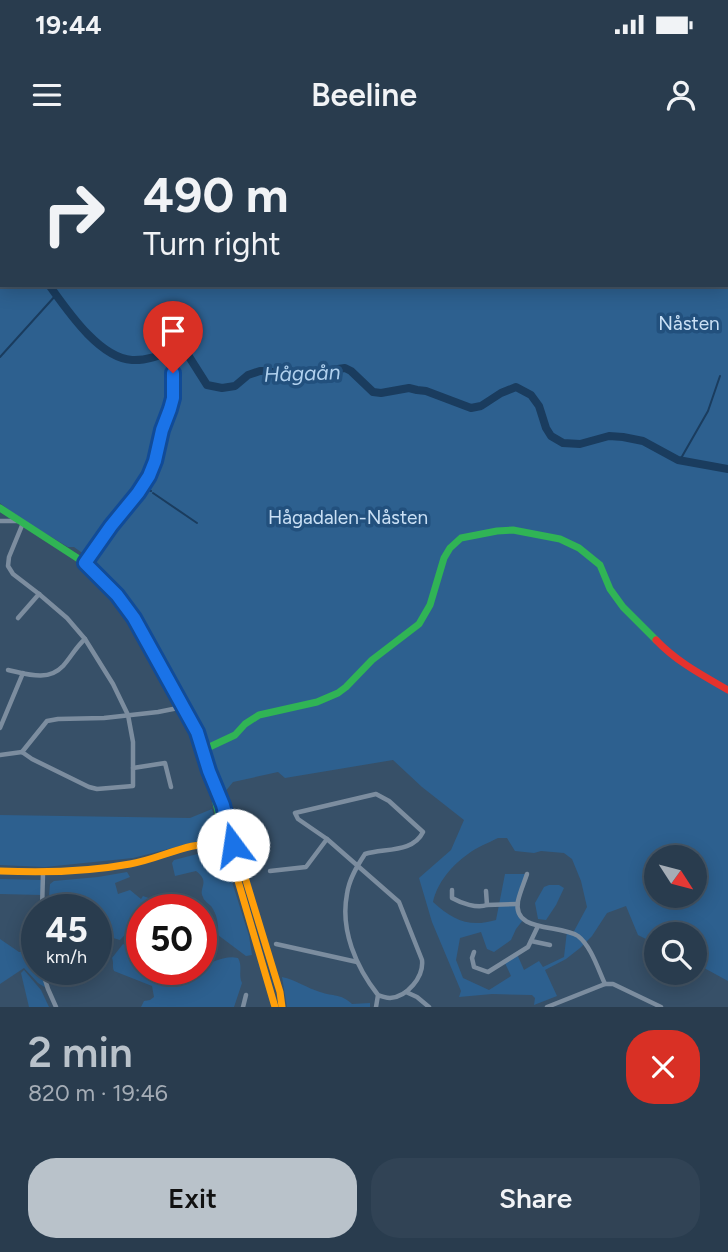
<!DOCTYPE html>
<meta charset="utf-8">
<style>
:root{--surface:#293c4e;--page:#314355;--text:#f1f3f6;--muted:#a5adb6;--line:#455666;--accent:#b9c2ca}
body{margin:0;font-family:Figtree,sans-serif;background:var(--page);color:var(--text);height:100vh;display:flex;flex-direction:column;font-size:26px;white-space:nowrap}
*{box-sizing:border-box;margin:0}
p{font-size:23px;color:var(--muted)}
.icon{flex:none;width:38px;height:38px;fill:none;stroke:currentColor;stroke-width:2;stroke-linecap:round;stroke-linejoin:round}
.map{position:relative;height:867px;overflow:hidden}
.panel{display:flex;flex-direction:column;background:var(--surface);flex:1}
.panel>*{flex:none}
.guide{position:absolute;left:0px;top:0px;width:728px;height:147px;box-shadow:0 4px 18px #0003,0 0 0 2px var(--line);background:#293c4e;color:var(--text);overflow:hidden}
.needle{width:46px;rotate:126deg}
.tools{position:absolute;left:644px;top:705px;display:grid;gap:14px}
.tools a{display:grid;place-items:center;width:63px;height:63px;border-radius:50%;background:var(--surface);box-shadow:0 4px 18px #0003,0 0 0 2px var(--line);font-size:35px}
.speed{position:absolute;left:21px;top:754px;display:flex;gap:14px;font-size:35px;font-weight:700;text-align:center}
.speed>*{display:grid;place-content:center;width:91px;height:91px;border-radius:50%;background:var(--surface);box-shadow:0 4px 18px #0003,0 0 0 2px var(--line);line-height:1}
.speed small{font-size:18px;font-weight:400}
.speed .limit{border:10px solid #d22;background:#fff;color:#111}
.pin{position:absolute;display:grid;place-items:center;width:60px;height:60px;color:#fff;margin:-72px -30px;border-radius:50% 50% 50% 0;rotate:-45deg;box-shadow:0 0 7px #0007}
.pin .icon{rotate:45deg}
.me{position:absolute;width:77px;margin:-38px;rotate:346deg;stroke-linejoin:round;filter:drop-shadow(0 0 5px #0008)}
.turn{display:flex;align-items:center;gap:24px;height:147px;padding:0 28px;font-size:32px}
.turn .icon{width:91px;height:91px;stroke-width:2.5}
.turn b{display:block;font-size:49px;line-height:60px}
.round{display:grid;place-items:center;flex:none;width:74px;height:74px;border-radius:28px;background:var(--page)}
.overview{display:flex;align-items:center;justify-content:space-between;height:119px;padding:0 28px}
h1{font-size:42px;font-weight:600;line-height:52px;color:var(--accent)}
.primary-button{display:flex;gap:14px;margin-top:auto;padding:14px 28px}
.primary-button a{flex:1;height:80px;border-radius:28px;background:var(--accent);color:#111;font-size:28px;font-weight:600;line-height:80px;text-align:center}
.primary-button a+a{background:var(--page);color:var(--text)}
.status{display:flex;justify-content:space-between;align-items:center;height:49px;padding:0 35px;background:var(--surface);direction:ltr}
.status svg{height:19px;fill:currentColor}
header{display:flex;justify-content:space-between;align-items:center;height:91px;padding:0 28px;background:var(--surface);font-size:32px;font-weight:600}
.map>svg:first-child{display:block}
</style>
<div class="status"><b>19:44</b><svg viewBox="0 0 49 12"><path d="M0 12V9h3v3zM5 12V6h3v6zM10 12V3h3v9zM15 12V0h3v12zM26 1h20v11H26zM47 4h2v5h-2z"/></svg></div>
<header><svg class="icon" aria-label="menu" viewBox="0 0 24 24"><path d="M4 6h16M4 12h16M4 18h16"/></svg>Beeline<svg class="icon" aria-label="person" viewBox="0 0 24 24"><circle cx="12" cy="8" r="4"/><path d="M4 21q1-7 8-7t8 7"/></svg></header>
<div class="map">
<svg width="728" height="867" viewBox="0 0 728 867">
<rect width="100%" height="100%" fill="#375068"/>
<!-- green -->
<g fill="#2d608f" fill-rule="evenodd">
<path d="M0 0H728V841L695 823V794H656V804L638 795 626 766 607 773 592 796 580 808 566 819 545 830 557 856 534 865 535 858 532 855 492 854 459 857 461 851 432 782 419 738 451 710 464 680 422 647 393 620 285 638 278 632 233 642 224 653 221 645 219 646 204 597 130 463 85 415 74 407H68L16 376 0 363ZM2 2H726V145H2ZM498 698H507L515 711 534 713 541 711 564 713 572 719 581 741 587 767 573 793 567 791 564 817 543 827 539 821 524 830 517 814 504 821 511 836 489 850 463 838 456 820 460 798 481 792 487 809 494 812 511 800 516 789 523 780 517 764 527 734H505L496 780C469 788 453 780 433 762 437 743 452 725 468 714 477 707 488 703 498 698ZM656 718H695V756H656Z"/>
<path d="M212 669C217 685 218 690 204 700L133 718 45 727 0 725V675L190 678Z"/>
<path d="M209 711 217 714 227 726 249 796 252 815 246 816 218 795C219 785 217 774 211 766 208 763 204 761 203 757 198 748 211 742 196 731L175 736 172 723 174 720Z"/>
<polygon points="127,732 130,737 115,743 118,754 130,750 141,759 143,756 157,761 155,765 165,770 142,770 142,785 132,787 120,800 103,795 96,798 96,770 89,770 89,764 85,759 59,757 58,770 48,770 50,744 54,741 98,737"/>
<polygon points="0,739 43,740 42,755 0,754"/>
<polygon points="549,745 559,745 564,748 556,765 546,780 538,779 535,763 544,747"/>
<polygon points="0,799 19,812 37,811 37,830 42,830 48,849 38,843 24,828 0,844"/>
<path d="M123 804 132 808 142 818V830H201V827C214 822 225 815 238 818 243 826 238 835 242 843L234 867H141L144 861 150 860 154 857 152 846 114 831C112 827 114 823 112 818Z"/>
<polygon points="24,830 41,850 49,867 29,867 21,833"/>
<path d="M282 837C296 840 307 848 320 852 334 857 340 853 352 864L370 863V867H287Z"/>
</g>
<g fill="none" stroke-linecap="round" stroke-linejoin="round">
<!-- stream -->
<g stroke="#1a3c5e" stroke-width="2">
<polyline points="3,2 4,0"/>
<polyline points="0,11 2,6"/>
<polyline points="0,217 56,155"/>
<polyline points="680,320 708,271 720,236"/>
<polyline points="145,348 151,351"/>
<polyline points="153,353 197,383"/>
</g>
<!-- river -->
<g stroke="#1a3c5e" stroke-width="8">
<polyline points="0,52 2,53"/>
<path d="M49 145C67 170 99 218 132 220 148 221 166 213 180 208L188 215 207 245 222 248 235 246 248 235 260 231H267L289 236 345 228 351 231 373 252 381 253 409 248 417 250 426 251 471 268 481 266 501 253 516 247 531 255 539 266 546 288 551 296 563 303 580 304 609 296 623 297 643 301 678 320 728 329"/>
</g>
<!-- street -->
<g stroke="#7c8d9f" stroke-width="4.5">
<polyline points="0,381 20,381"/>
<polyline points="85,423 98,404 138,353 149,336 155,321 162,290 170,269 173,258 172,216"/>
<polyline points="18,478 39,454"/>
<path d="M8 530C27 534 48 542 63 526 71 517 76 507 85 499"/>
<polyline points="0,588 23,533"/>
<polyline points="22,612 47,581 58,579 104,578 158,572 183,567"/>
<polyline points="0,615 22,612 32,619 89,647 97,649 133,646 133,602 128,575 113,544 85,499 67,478 39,454 13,434 8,426 9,417 23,383"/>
<polyline points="133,628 165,623 171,647"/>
<polyline points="270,731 306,727 327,699"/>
<path d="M527 734C524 743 520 752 518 761 512 793 560 784 578 796 591 806 598 829 605 844"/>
<path d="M452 750V758C461 763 477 769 487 765"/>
<polyline points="486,751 487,765 517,764"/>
<polyline points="42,770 43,733"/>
<polyline points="531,801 550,805"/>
<polyline points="276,804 357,822"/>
<polyline points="474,812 472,818 474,827 488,832 528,807 538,786"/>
<polyline points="42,830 48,849 56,867"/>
<polyline points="406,852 417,857 429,867"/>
<polyline points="243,867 246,855"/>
<path d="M376 867 378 855C380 856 387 858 390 858 407 857 424 837 422 820L399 762 327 699 298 679 295 673 376 654 389 661 423 692C413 713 384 708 365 714 357 726 349 739 347 754 340 790 356 827 378 855"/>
<polyline points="547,867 605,844 613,844 661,867"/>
</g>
<!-- fast -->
<g stroke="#30b455" stroke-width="7">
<polyline points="0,368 85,423 117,455 134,478 197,592 230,688"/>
<polyline points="203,610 235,595 245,584 259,575 317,562 338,553 346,547 372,520 419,484 430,465 444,418 450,408 461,398 497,391 513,390 560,399 579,408 600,425 610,449 623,467 656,500"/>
<polyline points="205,703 217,694 221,685 212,645"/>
</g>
<!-- slow -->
<g stroke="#ff9f0a" stroke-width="7">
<polyline points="230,688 233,692 233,705 241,724 280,852 282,867"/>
<polyline points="217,694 220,703 231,717 275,867"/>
<path d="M0 731C44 733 87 732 130 724 160 719 189 701 220 704"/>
</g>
<!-- jam -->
<path stroke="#e5322d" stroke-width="7" d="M656 500C677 522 702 535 728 550"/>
</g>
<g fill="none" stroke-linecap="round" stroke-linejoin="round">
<!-- route casing -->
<g stroke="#114b97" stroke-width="18">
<polyline id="route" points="173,233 173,258 170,269 162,290 155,321 149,336 138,353 111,386 85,423 117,455 134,478 197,592 209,631 223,665 228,685 233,692 233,705"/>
</g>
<!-- route -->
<use href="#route" stroke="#1a73e8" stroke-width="12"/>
</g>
<g text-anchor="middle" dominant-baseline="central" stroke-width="7" stroke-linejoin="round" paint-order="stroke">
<!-- park labels -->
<g font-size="19" fill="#cae0f5" stroke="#22507d">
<text x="689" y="183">Nåsten</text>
<text x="348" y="377">Hågadalen-Nåsten</text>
</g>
<!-- water labels -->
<g font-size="21" font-style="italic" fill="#b1d1ee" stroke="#22507d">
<text transform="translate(302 233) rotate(-2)">Hågaån</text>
</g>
</g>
</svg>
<div class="tools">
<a><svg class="needle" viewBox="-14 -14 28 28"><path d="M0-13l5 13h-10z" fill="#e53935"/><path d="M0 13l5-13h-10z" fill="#a5adb6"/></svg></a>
<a><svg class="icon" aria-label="search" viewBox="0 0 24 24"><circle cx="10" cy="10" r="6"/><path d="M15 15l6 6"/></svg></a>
</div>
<div class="speed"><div>45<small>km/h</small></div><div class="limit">50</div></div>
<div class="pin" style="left:173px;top:233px;background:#d93025"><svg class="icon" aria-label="arrive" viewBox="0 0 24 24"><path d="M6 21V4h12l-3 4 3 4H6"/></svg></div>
<svg class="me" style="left:233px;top:705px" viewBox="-20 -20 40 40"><circle r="19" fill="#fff"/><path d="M0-13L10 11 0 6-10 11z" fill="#1a73e8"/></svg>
<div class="guide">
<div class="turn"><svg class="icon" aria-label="right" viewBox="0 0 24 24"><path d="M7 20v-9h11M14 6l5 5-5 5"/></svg><div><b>490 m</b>Turn right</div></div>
</div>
</div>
<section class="panel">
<div class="overview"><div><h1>2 min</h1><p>820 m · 19:46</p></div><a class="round" style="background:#d93025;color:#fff"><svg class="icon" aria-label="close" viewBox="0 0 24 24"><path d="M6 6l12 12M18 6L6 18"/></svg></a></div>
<div class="primary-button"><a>Exit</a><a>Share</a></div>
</section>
